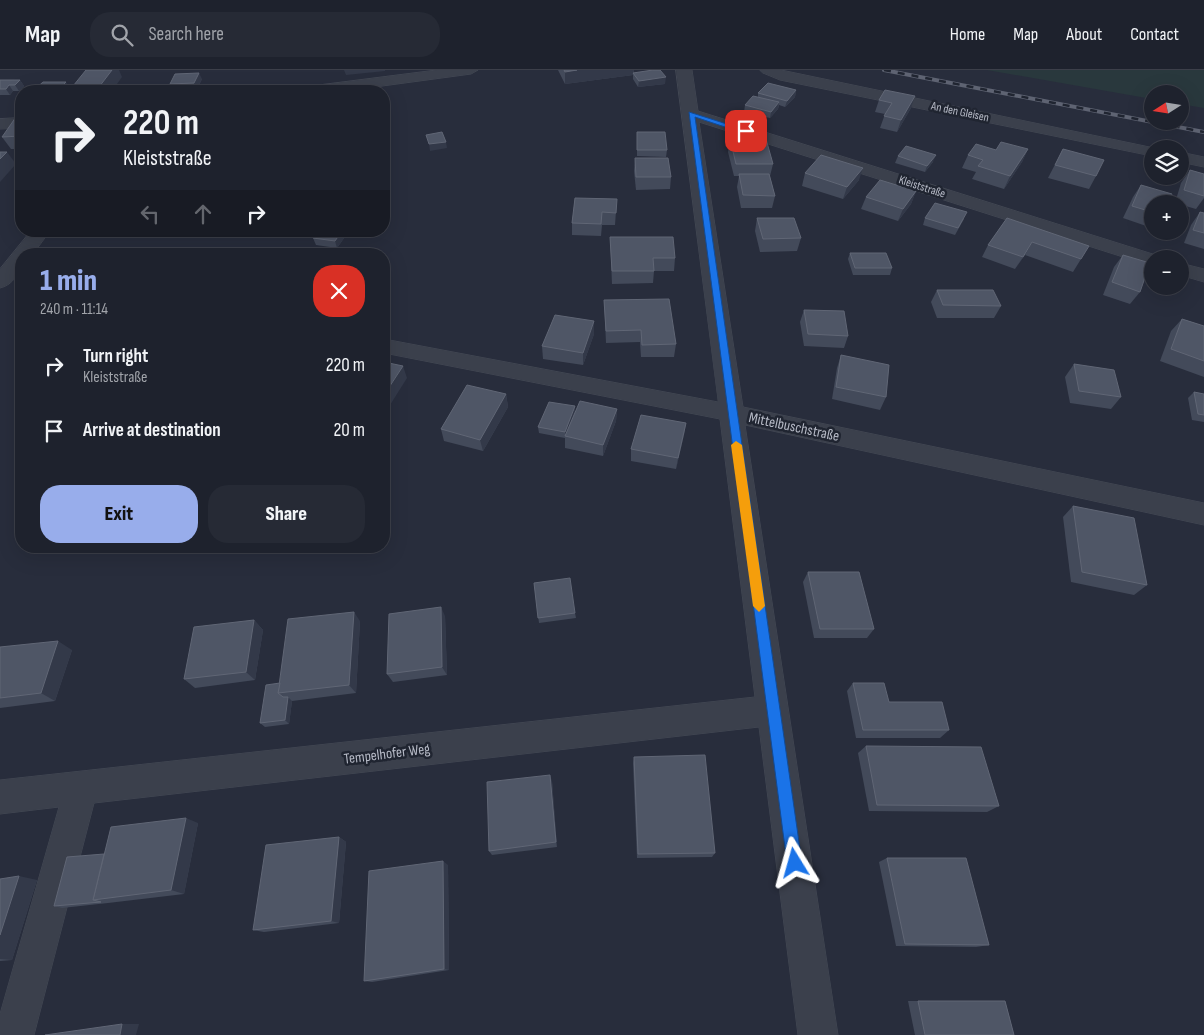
<!DOCTYPE html>
<meta charset="utf-8">
<style>
:root{--surface:#1e222d;--page:#262a35;--text:#f1f3f6;--muted:#a1a4aa;--line:#3c3f49;--accent:#98adeb}
body{margin:0;font-family:"Sofia Sans Condensed",sans-serif;background:var(--page);color:var(--text);height:100vh;display:flex;flex-direction:column;font-size:19px;white-space:nowrap}
*{box-sizing:border-box;margin:0}
p{font-size:16px;color:var(--muted)}
.icon{flex:none;width:28px;height:28px;fill:none;stroke:currentColor;stroke-width:2;stroke-linecap:round;stroke-linejoin:round}
.map{position:relative;flex:1;overflow:hidden}
.panel{position:absolute;left:15px;top:178px;width:375px;height:305px;display:flex;flex-direction:column;background:var(--surface);border-radius:20px;box-shadow:0 5px 20px #0002,0 0 0 1px var(--line)}
.panel>*{flex:none}
.hud{position:absolute;left:15px;top:15px;width:375px;height:152px;border-radius:20px;box-shadow:0 5px 20px #0002,0 0 0 1px var(--line);background:#1e222d;color:var(--text);overflow:hidden}
.needle{width:32px;rotate:258deg}
.buttons{position:absolute;left:1144px;top:15px;display:grid;gap:10px}
.buttons a{display:grid;place-items:center;width:45px;height:45px;border-radius:50%;background:var(--surface);box-shadow:0 5px 20px #0002,0 0 0 1px var(--line);font-size:25px}
.pin{position:absolute;display:grid;place-items:center;width:42px;height:42px;color:#fff;margin:-21px;border-radius:10px;box-shadow:0 2px 8px #0006}
.me{position:absolute;width:55px;margin:-28px;rotate:352deg;stroke-linejoin:round;filter:drop-shadow(0 0 4px #0008)}
.turn{display:flex;align-items:center;gap:18px;height:105px;padding:0 25px;font-size:22px}
.turn .icon{width:65px;height:65px;stroke-width:2.5}
.turn b{display:block;font-size:35px;line-height:42px}
.lanes{display:flex;align-items:center;height:48px;padding:0 25px;background:#0003;justify-content:center;gap:25px;direction:ltr}
.lanes .off{opacity:.35}
.round{display:grid;place-items:center;flex:none;width:52px;height:52px;border-radius:20px;background:var(--page)}
.summary{display:flex;align-items:center;justify-content:space-between;height:85px;padding:0 25px}
h1{font-size:30px;font-weight:800;line-height:38px;color:var(--accent)}
.action{display:flex;gap:10px;margin-top:auto;padding:10px 25px}
.action a{flex:1;height:58px;border-radius:20px;background:var(--accent);color:#111;font-size:20px;font-weight:800;line-height:58px;text-align:center}
.action a+a{background:var(--page);color:var(--text)}
ul{padding:0;list-style:none}
li{display:flex;align-items:center;gap:15px;height:65px;padding:0 25px}
li div{flex:1}
li b{display:block;font-size:19px}
li em{font-style:normal}
header{display:flex;align-items:center;gap:30px;box-sizing:border-box;height:70px;padding:0 25px;background:var(--surface);border-bottom:1px solid var(--line)}
header strong{font-size:24px}
nav{display:flex;gap:28px;margin-inline-start:auto;font-size:18px}
.search{width:350px;height:45px;background:var(--page);display:flex;align-items:center;gap:12px;box-sizing:border-box;padding:0 18px;border-radius:20px;color:var(--muted);font-size:19px}
.map>svg:first-child{display:block}
</style>
<header>
<strong>Map</strong>
<div class="search"><svg class="icon" aria-label="search" viewBox="0 0 24 24"><circle cx="10" cy="10" r="6"/><path d="M15 15l6 6"/></svg>Search here</div>
<nav><a>Home</a><a>Map</a><a>About</a><a>Contact</a></nav>
</header>
<div class="map">
<svg width="1204" height="965" viewBox="0 0 1204 965">
<rect width="100%" height="100%" fill="#282d3c"/>
<!-- green -->
<polygon fill="#29383d" points="987,0 1204,0 1204,38 1180,34 1180,24 1152,24 1152,29"/>
<g fill="none" stroke-linecap="round" stroke-linejoin="round">
<!-- minor casing -->
<g stroke="#444955" stroke-width="1">
<g id="minor">
<polygon points="437,0 478,0 471,4 345,21 304,21 312,16"/>
<polygon points="676,0 692,0 698,41 1159,186 1161,189 1152,189 1152,196 1145,194 699,52 743,337 1204,433 1204,455 745,355 838,965 798,965 759,657 94,733 34,965 0,965 0,944 59,737 0,744 0,710 755,627 720,349 384,283 384,269 718,332"/>
<polygon points="760,0 781,0 1159,79 1152,79 1152,86 780,10 763,3"/>
<polygon points="21,48 21,58 0,59 0,49"/>
<polygon points="1180,82 1204,87 1204,97 1180,92"/>
<path d="M31 161H50L33 184H21C21 199 16 214 0 218V199Z"/>
<polygon points="1180,193 1204,199 1204,212 1180,205"/>
</g>
</g>
<!-- minor -->
<use href="#minor" fill="#3b404c" fill-rule="evenodd"/>
<!-- rail casing -->
<g stroke="#5e6372" stroke-width="4">
<polyline id="rail" points="884,0 1204,62"/>
</g>
<!-- rail -->
<use href="#rail" stroke="#202531" stroke-width="2.5" stroke-dasharray="7" stroke-linecap="butt"/>
</g>
<!-- wall -->
<g fill="#434a5a">
<polygon points="558,0 634,0 634,3 665,14 638,17 633,9 633,5 565,14"/>
<polygon points="202,9 197,19 173,20 170,14"/>
<polygon points="0,10 20,10 24,16 19,21 13,21 10,25 0,25"/>
<polygon points="796,20 795,27 785,37 779,35 778,39 770,48 744,42 745,35 758,27 758,23"/>
<polygon points="885,20 911,38 897,62 880,58 885,44 875,42 879,30"/>
<polygon points="21,47 21,79 11,79 2,67"/>
<polygon points="637,62 667,80 666,87 637,86"/>
<polygon points="730,69 773,94 770,106 775,126 772,138 741,138 737,117 739,106 734,106 728,82"/>
<polygon points="1028,79 1022,92 1004,119 972,109 976,102 962,98 968,85 996,80"/>
<polygon points="1063,79 1096,106 1089,119 1048,108"/>
<polygon points="898,86 933,92 925,102 895,93"/>
<polygon points="635,88 671,107 670,119 636,120 634,101"/>
<polygon points="1190,100 1204,104 1204,128 1196,139 1175,133 1181,113"/>
<polygon points="805,103 859,110 843,129 802,116"/>
<polygon points="1141,115 1152,134 1152,158 1123,148 1133,127"/>
<polygon points="916,121 911,134 898,151 861,139 866,127"/>
<polygon points="575,128 616,141 615,155 602,155 601,166 572,165 572,153"/>
<polygon points="1200,142 1204,143 1204,179 1184,173 1191,155"/>
<polygon points="757,148 801,168 797,181 760,182 755,161"/>
<polygon points="925,148 964,149 955,165 923,155"/>
<polygon points="1007,148 1081,189 1073,202 1025,185 1015,199 982,187 988,175"/>
<polygon points="319,161 349,161 337,178 316,175 313,168"/>
<polygon points="610,167 675,188 674,201 654,201 653,213 612,214"/>
<polygon points="850,183 892,198 890,205 853,205 848,189"/>
<polygon points="1123,185 1140,222 1130,234 1103,225 1114,197"/>
<polygon points="937,220 1001,236 994,248 937,248 931,232"/>
<polygon points="604,230 676,274 674,287 641,287 640,272 606,273"/>
<polygon points="804,240 848,266 844,278 804,276 800,252"/>
<polygon points="1182,249 1204,256 1204,307 1160,291 1171,261"/>
<polygon points="594,264 583,295 543,289 542,276"/>
<polygon points="841,285 886,327 880,340 832,329 837,298"/>
<polygon points="1074,294 1121,327 1111,339 1070,333 1065,307"/>
<polygon points="1194,322 1204,324 1204,352 1192,350 1188,328"/>
<polygon points="506,324 508,337 483,381 444,371 441,359"/>
<polygon points="575,336 575,342 617,339 616,351 603,386 565,378 565,368 539,363 538,357"/>
<polygon points="686,353 684,365 676,399 631,391 631,379"/>
<polygon points="1073,436 1147,515 1134,525 1071,512 1063,447"/>
<polygon points="808,502 874,559 867,568 814,568 803,512"/>
<polygon points="534,513 575,543 576,548 539,553"/>
<polygon points="445,546 447,605 393,612 387,604"/>
<polygon points="254,550 263,560 255,610 195,618 184,609"/>
<polygon points="360,551 356,623 292,631 289,654 265,657 260,653 280,613"/>
<polygon points="0,577 72,580 55,631 0,638"/>
<polygon points="853,613 889,632 949,660 940,668 856,668 847,621"/>
<polygon points="866,676 999,736 987,742 869,741 858,683"/>
<polygon points="634,687 715,783 712,787 637,788 633,693"/>
<polygon points="552,711 557,777 492,785 489,781"/>
<polygon points="198,753 184,824 108,833 62,838 54,836 104,784"/>
<polygon points="339,767 346,772 339,853 264,862 253,860"/>
<polygon points="887,788 989,875 976,877 896,876 879,792"/>
<polygon points="448,795 449,900 372,912 364,911"/>
<polygon points="0,809 37,810 12,890 0,891"/>
<polygon points="908,931 1005,931 1014,965 915,965"/>
</g>
<!-- shaded-wall -->
<g fill="#333949">
<polygon points="112,0 119,0 122,7 112,21 96,21"/>
<polygon points="344,0 385,0 385,1 346,5"/>
<polygon points="577,0 634,0 633,5 565,14 565,2"/>
<polygon points="199,3 202,9 197,19 194,13"/>
<polygon points="666,7 665,14 638,17 639,11"/>
<polygon points="20,10 24,16 19,21 15,15"/>
<polygon points="66,12 69,18 66,21 57,21"/>
<polygon points="9,15 13,21 10,25 6,19"/>
<polygon points="796,20 795,27 785,37 787,31"/>
<polygon points="915,26 911,38 897,62 901,50"/>
<polygon points="779,32 778,39 770,48 771,42"/>
<polygon points="446,72 447,78 430,81 429,74"/>
<polygon points="1028,79 1022,92 1004,119 1010,106"/>
<polygon points="7,82 16,94 0,112 0,89"/>
<polygon points="936,85 933,92 925,102 927,96"/>
<polygon points="863,98 859,110 843,129 847,117"/>
<polygon points="916,121 911,134 898,151 903,139"/>
<polygon points="342,161 349,161 337,178 335,171"/>
<polygon points="1032,172 1025,185 1015,199 1023,187"/>
<polygon points="594,251 594,264 583,295 583,283"/>
<polygon points="403,296 407,308 385,343 384,341 384,325"/>
<polygon points="506,324 508,337 483,381 480,370"/>
<polygon points="575,336 575,342 565,366 565,362"/>
<polygon points="617,339 616,351 603,386 603,375"/>
<polygon points="686,353 684,365 676,399 678,388"/>
<polygon points="441,537 445,546 447,605 442,597"/>
<polygon points="354,542 360,551 356,623 349,615"/>
<polygon points="254,550 263,560 255,610 246,602"/>
<polygon points="58,571 72,580 55,631 41,623"/>
<polygon points="288,627 292,631 289,654 285,650"/>
<polygon points="550,705 552,711 557,777 556,772"/>
<polygon points="186,748 198,753 184,824 171,820"/>
<polygon points="339,767 346,772 339,853 331,851"/>
<polygon points="443,791 448,795 449,900 444,899"/>
<polygon points="19,806 37,810 12,890 0,889 0,865"/>
<polygon points="122,954 139,954 136,965 120,965"/>
</g>
<!-- building -->
<g fill="#4f5666" stroke="#606675">
<polygon points="86,0 112,0 96,21 69,21"/>
<polygon points="564,0 577,0 565,2"/>
<polygon points="653,0 660,0 666,7 639,11 633,3"/>
<polygon points="199,3 194,13 170,14 175,4"/>
<polygon points="0,10 20,10 15,15 9,15 6,19 0,19"/>
<polygon points="43,12 66,12 57,21 33,21"/>
<polygon points="768,13 796,20 787,31 758,23"/>
<polygon points="885,20 915,26 901,50 884,46 892,33 879,30"/>
<polygon points="753,26 779,32 771,42 745,35"/>
<polygon points="16,47 21,47 21,66 2,67"/>
<polygon points="442,62 446,72 429,74 426,65"/>
<polygon points="637,62 665,62 667,80 637,80"/>
<polygon points="730,69 766,69 773,94 736,94"/>
<polygon points="1001,72 1028,79 1010,106 978,96 983,90 968,85 976,74 996,80"/>
<polygon points="906,76 936,85 927,96 898,86"/>
<polygon points="1063,79 1104,90 1096,106 1055,95"/>
<polygon points="0,82 7,82 0,89"/>
<polygon points="821,85 863,98 847,117 805,103"/>
<polygon points="635,88 668,88 671,107 636,107"/>
<polygon points="1190,100 1204,104 1204,126 1184,120"/>
<polygon points="739,104 769,104 775,126 743,125"/>
<polygon points="880,110 916,121 903,139 866,127"/>
<polygon points="1141,115 1172,124 1168,134 1152,134 1152,142 1132,136"/>
<polygon points="575,128 617,129 616,143 602,142 601,154 572,153"/>
<polygon points="935,133 967,142 958,158 925,148"/>
<polygon points="1200,142 1204,143 1204,163 1193,160"/>
<polygon points="757,148 794,148 801,168 763,169"/>
<polygon points="1007,148 1089,176 1081,189 1032,172 1023,187 988,175"/>
<polygon points="319,161 342,161 335,171 313,168"/>
<polygon points="610,167 673,167 675,188 653,188 654,201 612,201"/>
<polygon points="850,183 886,183 892,198 855,198"/>
<polygon points="1123,185 1150,193 1140,222 1112,212"/>
<polygon points="937,220 993,220 1001,236 943,235"/>
<polygon points="669,229 676,274 642,275 641,260 606,261 604,230"/>
<polygon points="804,240 844,241 848,266 808,264"/>
<polygon points="555,245 594,251 583,283 542,276"/>
<polygon points="1182,249 1204,256 1204,291 1171,279"/>
<polygon points="841,285 889,295 886,327 836,317"/>
<polygon points="384,292 403,296 384,325"/>
<polygon points="1074,294 1114,300 1121,327 1079,321"/>
<polygon points="467,315 506,324 480,370 441,359"/>
<polygon points="1194,322 1204,324 1204,345 1198,344"/>
<polygon points="580,331 617,339 603,375 565,366"/>
<polygon points="549,332 575,336 565,362 538,357"/>
<polygon points="641,345 686,353 678,388 631,379"/>
<polygon points="1073,436 1134,448 1147,515 1082,502"/>
<polygon points="808,502 859,502 874,559 820,559"/>
<polygon points="570,508 575,543 538,548 534,513"/>
<polygon points="441,537 442,597 387,604 389,544"/>
<polygon points="354,542 349,615 278,623 288,549"/>
<polygon points="254,550 246,602 184,609 194,557"/>
<polygon points="58,571 41,623 0,628 0,577"/>
<polygon points="280,613 278,623 283,627 288,627 285,650 260,653 266,615"/>
<polygon points="853,613 884,613 889,632 942,632 949,660 863,660"/>
<polygon points="866,676 981,677 999,736 877,735"/>
<polygon points="705,685 715,783 638,784 634,687"/>
<polygon points="550,705 556,772 489,781 487,712"/>
<polygon points="186,748 171,820 93,830 111,757"/>
<polygon points="339,767 331,851 253,860 266,775"/>
<polygon points="104,784 93,830 101,832 54,836 67,787"/>
<polygon points="887,788 966,788 989,875 905,874"/>
<polygon points="443,791 444,899 364,911 369,801"/>
<polygon points="19,806 0,865 0,809"/>
<polygon points="918,931 1005,931 1014,965 925,965"/>
<polygon points="122,954 120,965 45,965"/>
</g>
<!-- route -->
<polygon fill="#1a73e8" stroke="#114b97" points="689,42 749,61 743,63 695,47 802,793 800,798 795,800 790,798 787,793"/>
<!-- slow -->
<polygon fill="#f59e0b" points="736,371 742,375 765,536 759,542 753,536 731,375"/>
<g text-anchor="middle" dominant-baseline="central" stroke-width="5" stroke-linejoin="round" paint-order="stroke">
<!-- far-street labels -->
<g font-size="12" fill="#b7bbc7" stroke="#202531">
<text transform="translate(960 42) rotate(12)">An den Gleisen</text>
<text transform="translate(922 117) rotate(18)">Kleiststraße</text>
</g>
<!-- street labels -->
<g font-size="15" fill="#b7bbc7" stroke="#202531">
<text transform="translate(794 357) rotate(12)">Mittelbuschstraße</text>
<text transform="translate(387 684) rotate(-7)">Tempelhofer Weg</text>
</g>
</g>
</svg>
<div class="buttons">
<a><svg class="needle" viewBox="-14 -14 28 28"><path d="M0-13l5 13h-10z" fill="#e53935"/><path d="M0 13l5-13h-10z" fill="#a1a4aa"/></svg></a>
<a><svg class="icon" aria-label="layers" viewBox="0 0 24 24"><path d="M12 4l9 5-9 5-9-5zM3 14l9 5 9-5"/></svg></a>
<a>+</a>
<a>−</a>
</div>
<div class="pin" style="left:746px;top:61px;background:#d93025"><svg class="icon" aria-label="arrive" viewBox="0 0 24 24"><path d="M6 21V4h12l-3 4 3 4H6"/></svg></div>
<svg class="me" style="left:795px;top:793px" viewBox="-20 -20 40 40"><path d="M0-17L14 15 0 8-14 15z" fill="#1a73e8" stroke="#fff" stroke-width="4"/></svg>
<div class="hud">
<div class="turn"><svg class="icon" aria-label="right" viewBox="0 0 24 24"><path d="M7 20v-9h11M14 6l5 5-5 5"/></svg><div><b>220 m</b>Kleiststraße</div></div>
<div class="lanes"><svg class="icon off" aria-label="left" viewBox="0 0 24 24"><path d="M17 20v-9H6M10 6l-5 5 5 5"/></svg><svg class="icon off" aria-label="ahead" viewBox="0 0 24 24"><path d="M12 20V5M6 11l6-6 6 6"/></svg><svg class="icon" aria-label="right" viewBox="0 0 24 24"><path d="M7 20v-9h11M14 6l5 5-5 5"/></svg></div>
</div>
<section class="panel">
<div class="summary"><div><h1>1 min</h1><p>240 m · 11:14</p></div><a class="round" style="background:#d93025;color:#fff"><svg class="icon" aria-label="close" viewBox="0 0 24 24"><path d="M6 6l12 12M18 6L6 18"/></svg></a></div>
<ul>
<li><svg class="icon" aria-label="right" viewBox="0 0 24 24"><path d="M7 20v-9h11M14 6l5 5-5 5"/></svg><div><b>Turn right</b><p>Kleiststraße</p></div><em>220 m</em></li>
<li><svg class="icon" aria-label="arrive" viewBox="0 0 24 24"><path d="M6 21V4h12l-3 4 3 4H6"/></svg><div><b>Arrive at destination</b></div><em>20 m</em></li>
</ul>
<div class="action"><a>Exit</a><a>Share</a></div>
</section>
</div>
